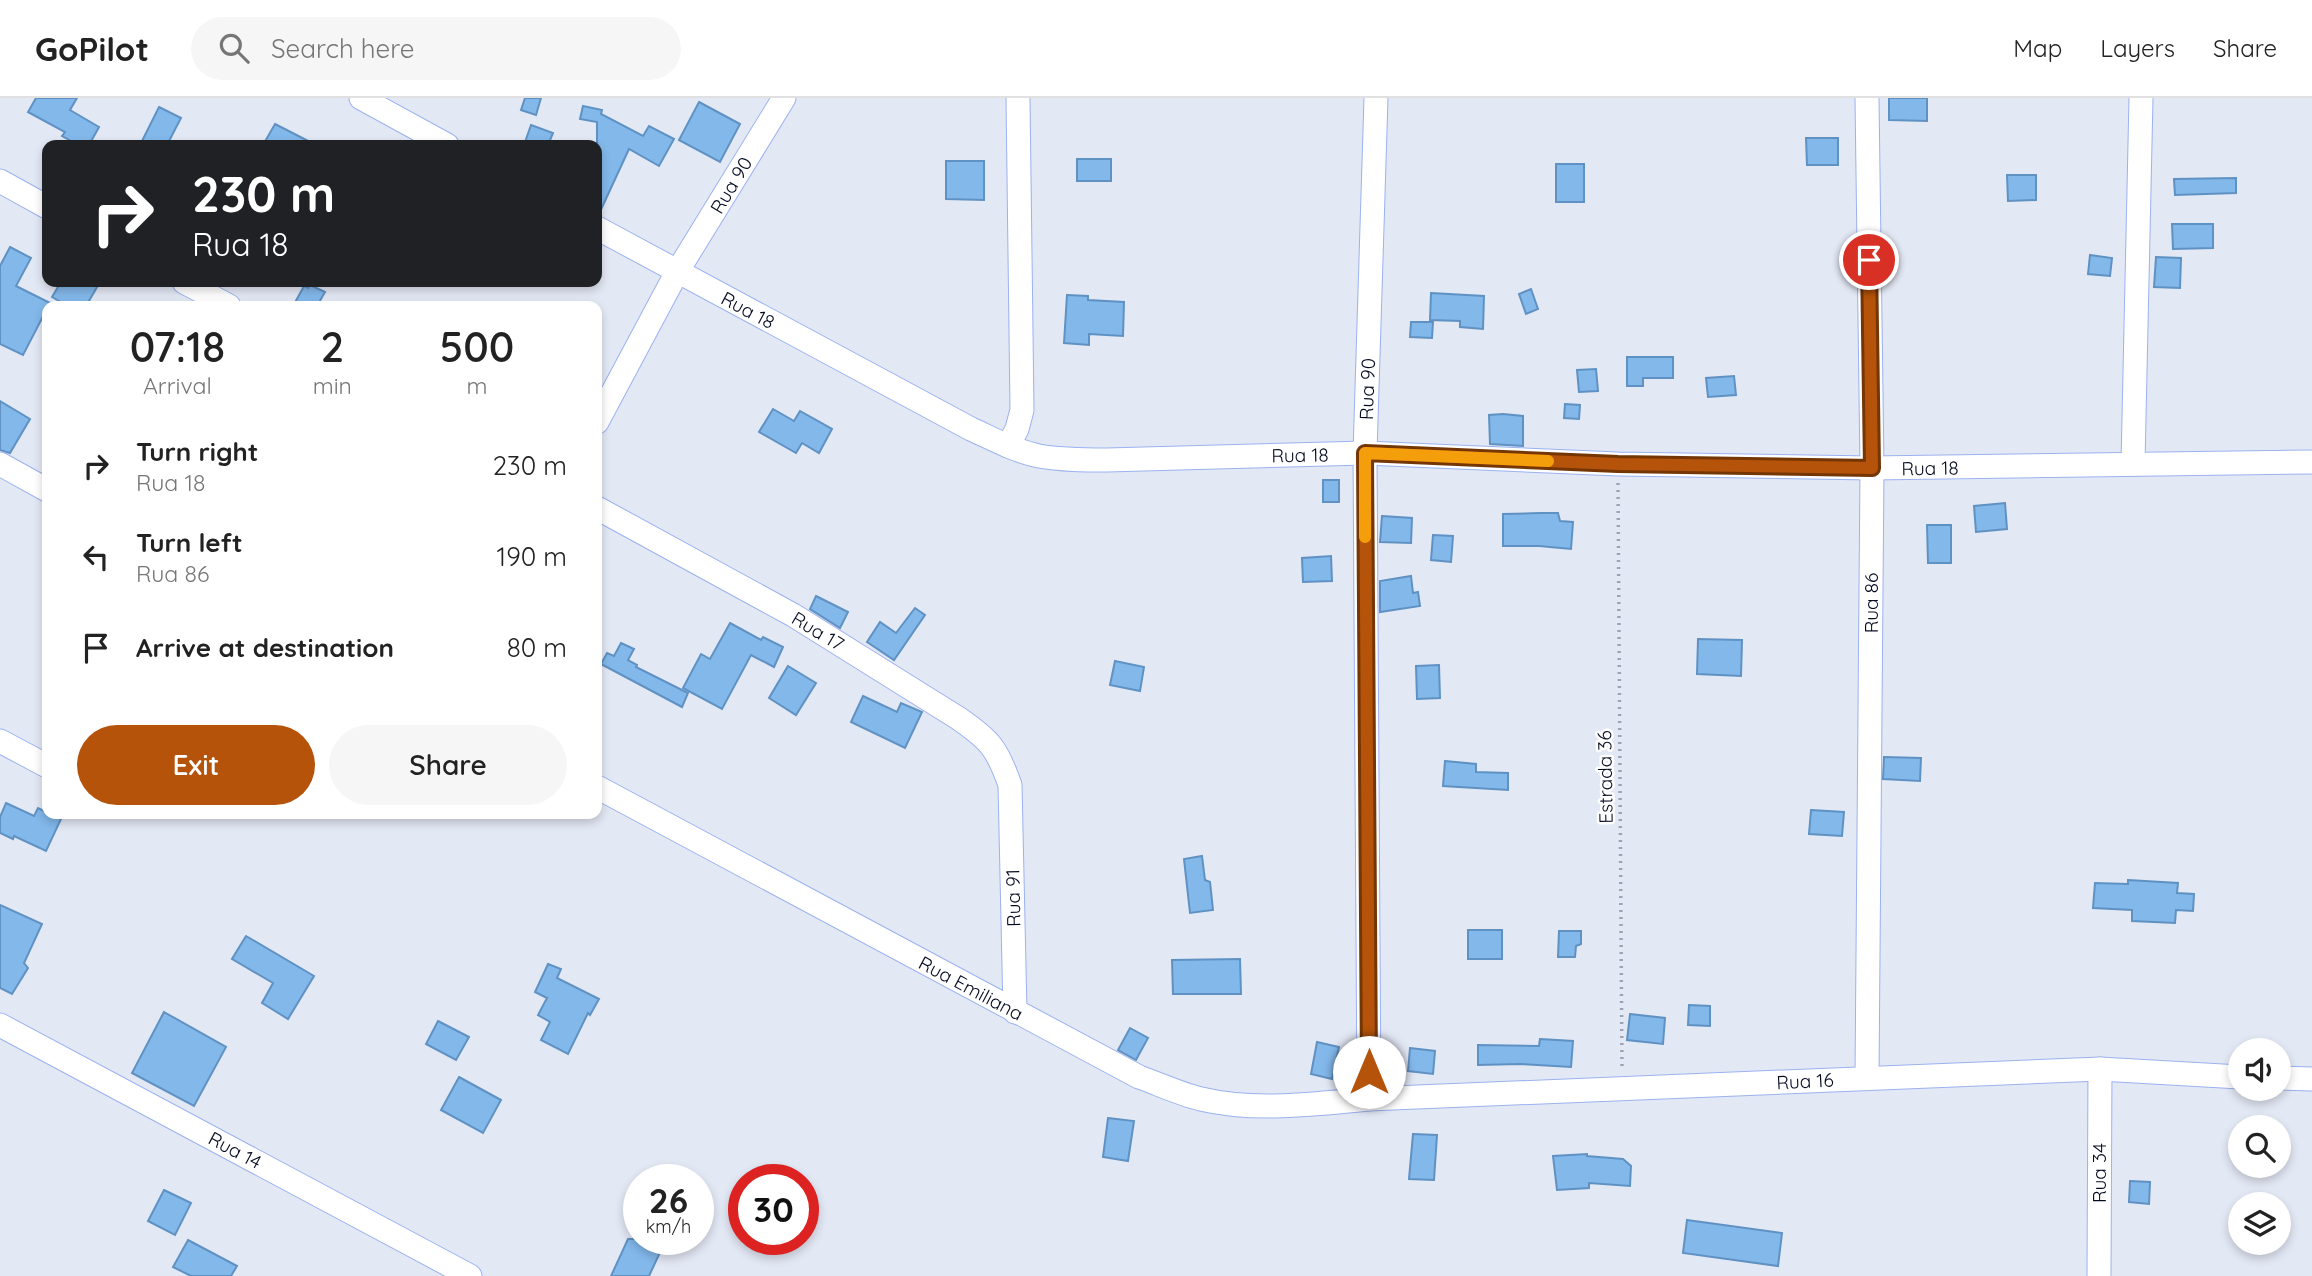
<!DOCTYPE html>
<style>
:root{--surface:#fff;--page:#f6f6f6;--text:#222;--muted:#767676;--line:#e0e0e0;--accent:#b45309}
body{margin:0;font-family:Quicksand,sans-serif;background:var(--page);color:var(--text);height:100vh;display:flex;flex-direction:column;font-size:26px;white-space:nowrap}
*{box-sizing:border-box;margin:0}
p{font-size:23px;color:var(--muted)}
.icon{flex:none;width:38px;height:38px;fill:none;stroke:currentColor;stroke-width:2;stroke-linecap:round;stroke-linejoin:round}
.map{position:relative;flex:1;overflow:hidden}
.side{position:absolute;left:42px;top:203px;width:560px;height:518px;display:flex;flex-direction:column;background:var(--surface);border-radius:14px;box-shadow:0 4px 10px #0003}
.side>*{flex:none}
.banner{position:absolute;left:42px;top:42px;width:560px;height:147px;border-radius:14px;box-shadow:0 4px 10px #0003;background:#202124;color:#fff;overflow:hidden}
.tools{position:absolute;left:2228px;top:940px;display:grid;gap:14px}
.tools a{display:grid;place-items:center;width:63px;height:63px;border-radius:50%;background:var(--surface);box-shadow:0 4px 10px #0003;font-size:35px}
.speed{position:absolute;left:623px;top:1066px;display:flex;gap:14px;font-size:35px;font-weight:700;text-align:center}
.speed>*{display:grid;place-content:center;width:91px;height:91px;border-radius:50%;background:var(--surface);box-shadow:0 4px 10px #0003;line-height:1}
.speed small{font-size:18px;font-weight:400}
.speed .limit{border:10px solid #d22;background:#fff;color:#111}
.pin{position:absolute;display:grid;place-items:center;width:60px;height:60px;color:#fff;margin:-30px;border:4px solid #fff;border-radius:50%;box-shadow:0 2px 7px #0007}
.me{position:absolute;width:77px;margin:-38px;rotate:0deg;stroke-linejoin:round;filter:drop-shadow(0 0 5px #0008)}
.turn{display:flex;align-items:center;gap:24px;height:147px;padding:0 35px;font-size:32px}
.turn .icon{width:91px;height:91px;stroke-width:2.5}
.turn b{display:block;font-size:49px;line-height:60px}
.eta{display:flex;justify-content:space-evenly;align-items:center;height:119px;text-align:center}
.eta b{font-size:42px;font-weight:600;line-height:49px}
.cta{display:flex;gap:14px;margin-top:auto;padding:14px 35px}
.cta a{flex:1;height:80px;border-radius:42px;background:var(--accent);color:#fff;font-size:28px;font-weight:600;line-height:80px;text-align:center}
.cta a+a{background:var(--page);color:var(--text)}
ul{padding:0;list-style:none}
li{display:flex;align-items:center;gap:21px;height:91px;padding:0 35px}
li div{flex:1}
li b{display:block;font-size:26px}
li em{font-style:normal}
header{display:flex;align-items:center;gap:42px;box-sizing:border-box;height:98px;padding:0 35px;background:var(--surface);border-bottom:2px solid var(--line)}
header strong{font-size:33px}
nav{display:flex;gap:38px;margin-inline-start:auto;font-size:24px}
.search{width:490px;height:63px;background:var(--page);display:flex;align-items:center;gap:18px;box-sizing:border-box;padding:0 24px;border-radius:38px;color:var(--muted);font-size:26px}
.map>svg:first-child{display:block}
</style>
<header>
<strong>GoPilot</strong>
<div class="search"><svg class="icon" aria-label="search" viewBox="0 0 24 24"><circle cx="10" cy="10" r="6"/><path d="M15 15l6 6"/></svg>Search here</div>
<nav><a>Map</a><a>Layers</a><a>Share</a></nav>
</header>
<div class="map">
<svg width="2312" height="1178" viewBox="0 0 2312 1178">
<rect width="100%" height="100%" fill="#e3e8f5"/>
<!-- building -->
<g fill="#83b8eb" stroke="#5f92c3" stroke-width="2">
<polygon points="36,0 77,0 70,12 99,29 89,47 78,47 62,38 65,34 28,14"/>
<polygon points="525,0 541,0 536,17 521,12"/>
<polygon points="1889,0 1927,0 1927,23 1889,22"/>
<polygon points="699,4 740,26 720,64 679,42"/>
<polygon points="583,8 602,12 601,16 643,38 649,28 674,41 659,68 629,51 599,116 597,116 597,24 580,21"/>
<polygon points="159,9 181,20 167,47 140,47"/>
<polygon points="275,26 316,47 263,47"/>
<polygon points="531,27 553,35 548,47 524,47"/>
<polygon points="1806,40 1838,40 1838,67 1807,67"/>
<rect x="1077" y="61" width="34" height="22"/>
<polygon points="946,63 984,63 984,102 946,101"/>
<rect x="1556" y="66" width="28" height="38"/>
<polygon points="2007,77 2036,77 2036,102 2008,103"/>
<polygon points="2236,80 2236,95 2175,97 2174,81"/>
<polygon points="2172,126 2213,126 2213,150 2173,151"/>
<polygon points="10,149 31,160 16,188 50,205 23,257 0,246 0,168"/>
<polygon points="2090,157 2112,160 2110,178 2088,176"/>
<polygon points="2156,159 2181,160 2180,190 2154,189"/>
<polygon points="61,184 100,184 86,208 68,208 52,199"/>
<polygon points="310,187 325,194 317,208 293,208 304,188 308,190"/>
<polygon points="1531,191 1538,211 1526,216 1519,196"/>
<polygon points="1431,195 1484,198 1483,231 1460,229 1460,223 1430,222"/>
<polygon points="1067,197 1088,198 1088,202 1124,204 1123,238 1089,236 1089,247 1064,245"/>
<polygon points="1411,224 1433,224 1432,240 1410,239"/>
<polygon points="1627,259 1673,259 1673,280 1643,280 1643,288 1627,288"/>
<polygon points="1596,271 1598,293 1579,294 1577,272"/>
<polygon points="1734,278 1736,297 1708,299 1706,280"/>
<polygon points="0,303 30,321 10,355 0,352"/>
<polygon points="1565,306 1580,307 1579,321 1564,320"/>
<polygon points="773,311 794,323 800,313 832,331 819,355 802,345 796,355 759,334"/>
<polygon points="1503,316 1523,318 1523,348 1490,346 1489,317"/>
<rect x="1323" y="382" width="16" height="22"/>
<polygon points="2005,405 2007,431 1976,434 1974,408"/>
<polygon points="1540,415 1558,415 1560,423 1573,424 1571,451 1539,448 1503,448 1503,416"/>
<polygon points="1382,418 1412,420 1411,445 1380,444"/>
<polygon points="1927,427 1951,427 1951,465 1928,465"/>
<polygon points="1433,437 1453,438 1451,464 1431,462"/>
<polygon points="1331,458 1332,483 1303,484 1302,460"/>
<polygon points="1411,478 1413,495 1418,494 1420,508 1380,514 1380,483"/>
<polygon points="816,498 848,514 840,530 810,511"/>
<polygon points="915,510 925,517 894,562 867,544 880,524 896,535"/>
<polygon points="730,525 761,542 763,539 783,549 774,569 751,557 722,611 683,590 701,556 710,561"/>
<polygon points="1698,541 1742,542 1741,578 1697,576"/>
<polygon points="621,545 634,551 628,562 637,567 636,569 688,595 682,609 601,566 607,555 614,558"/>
<polygon points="1115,563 1144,569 1140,593 1110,587"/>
<polygon points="1439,567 1440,600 1417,601 1416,568"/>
<polygon points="788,568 816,585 796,617 769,600"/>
<polygon points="863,598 897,614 901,605 922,614 905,650 851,624"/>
<polygon points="1884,659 1921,660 1920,683 1883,681"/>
<polygon points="1445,663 1476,666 1476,674 1508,675 1508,692 1443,688"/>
<polygon points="6,705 34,718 38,710 61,721 46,753 14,738 13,741 0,735 0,719"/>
<polygon points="1811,712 1844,714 1842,738 1809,736"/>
<polygon points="1202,758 1205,782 1210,784 1213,812 1190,815 1184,761"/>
<polygon points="2128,782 2178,785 2177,795 2194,796 2193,813 2176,812 2175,825 2132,823 2132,812 2093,810 2095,785 2128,786"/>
<polygon points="0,807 42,826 24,865 28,870 12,896 0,890"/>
<rect x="1468" y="832" width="34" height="29"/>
<polygon points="1559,833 1581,833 1581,846 1576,848 1575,859 1558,859"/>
<polygon points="246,838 314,878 288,921 262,905 273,885 232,861"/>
<polygon points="1240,861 1241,896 1173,896 1172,862"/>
<polygon points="548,866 561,871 557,880 599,901 590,917 588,915 568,956 541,942 550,924 538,917 547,900 535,894"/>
<polygon points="1689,907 1710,908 1710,928 1688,927"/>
<polygon points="164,914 226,949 194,1008 132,975"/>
<polygon points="1630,916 1665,920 1663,946 1627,942"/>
<polygon points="438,923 469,939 456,962 426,946"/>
<polygon points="1130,930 1148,940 1136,962 1118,952"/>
<polygon points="1540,941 1573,943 1571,969 1520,966 1478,967 1478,947 1539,948"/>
<polygon points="1317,944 1339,949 1332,981 1311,976"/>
<polygon points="1410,950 1435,953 1433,976 1408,973"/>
<polygon points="459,979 501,1002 483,1035 441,1012"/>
<polygon points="1108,1020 1134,1023 1128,1063 1103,1059"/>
<polygon points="1413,1036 1437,1037 1434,1082 1409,1081"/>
<polygon points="1587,1056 1587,1058 1623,1061 1631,1068 1630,1088 1589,1085 1589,1090 1557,1092 1553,1058"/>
<polygon points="2130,1083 2150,1084 2149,1106 2129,1104"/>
<polygon points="164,1092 191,1105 175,1137 148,1123"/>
<polygon points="1687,1122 1782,1135 1778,1168 1683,1155"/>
<polygon points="628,1141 649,1141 663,1148 649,1178 611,1178"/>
<polygon points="188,1142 237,1168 231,1178 191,1178 173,1169"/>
</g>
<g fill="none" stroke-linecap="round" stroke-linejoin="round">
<!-- minor casing -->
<g stroke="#9bb2f0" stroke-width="25">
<g id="minor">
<polyline points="361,0 447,47"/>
<polyline points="0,83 47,109"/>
<path d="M597 130 971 331C993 341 1015 353 1039 358 1061 362 1084 362 1107 362L1365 355 1618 366 1872 370 2312 364"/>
<polyline points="184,184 229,208"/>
<polyline points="597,324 677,174 784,0"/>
<polyline points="1008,348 1017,331 1022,312 1018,0"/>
<polyline points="0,366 47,392"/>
<polyline points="2133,366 2141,0"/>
<path d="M597 410 793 517 958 620C990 642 997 650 1010 687L1015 914"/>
<polyline points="0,643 47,668"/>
<path d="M597 689 1139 979C1159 986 1180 996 1201 1001 1255 1014 1314 1006 1369 1001L2100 971 2240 979"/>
<polyline points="0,927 470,1178"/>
<polyline points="1867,980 1872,370 1867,0"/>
<polyline points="2278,980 2312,981"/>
<polyline points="1369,1001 1365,355 1376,0"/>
<polyline points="2099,1178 2100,971"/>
</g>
</g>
<!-- path -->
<polyline stroke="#9da3b2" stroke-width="3.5" stroke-dasharray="2 5" stroke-linecap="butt" points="1618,385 1622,972"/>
<!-- minor -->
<use href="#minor" stroke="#fff" stroke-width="23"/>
</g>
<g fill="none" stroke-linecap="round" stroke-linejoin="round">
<!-- route casing -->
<g stroke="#753606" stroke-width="18">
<polyline id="route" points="1369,974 1365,355 1618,366 1872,370 1869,162"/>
</g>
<!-- route -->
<use href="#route" stroke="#b45309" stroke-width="12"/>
<!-- slow -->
<polyline stroke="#f59e0b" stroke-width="12" points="1365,439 1365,355 1548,363"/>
</g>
<g text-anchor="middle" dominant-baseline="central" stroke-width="5" stroke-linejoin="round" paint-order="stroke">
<!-- street labels -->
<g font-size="19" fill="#050b20" stroke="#fff">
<text transform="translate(731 87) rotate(-59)">Rua 90</text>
<text transform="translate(748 212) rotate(28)">Rua 18</text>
<text transform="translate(1367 291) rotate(-88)">Rua 90</text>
<text transform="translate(1300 357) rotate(-1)">Rua 18</text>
<text transform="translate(1930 370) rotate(-1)">Rua 18</text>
<text transform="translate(1871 505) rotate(-90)">Rua 86</text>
<text transform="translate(818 533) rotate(31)">Rua 17</text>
<text transform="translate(1605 679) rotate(-91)">Estrada 36</text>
<text transform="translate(1013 800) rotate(-91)">Rua 91</text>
<text transform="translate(971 890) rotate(28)">Rua Emiliana</text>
<text transform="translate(1805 983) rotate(-3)">Rua 16</text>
<text transform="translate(235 1052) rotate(28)">Rua 14</text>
<text transform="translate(2099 1075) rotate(-90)">Rua 34</text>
</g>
</g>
</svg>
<div class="tools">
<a><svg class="icon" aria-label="sound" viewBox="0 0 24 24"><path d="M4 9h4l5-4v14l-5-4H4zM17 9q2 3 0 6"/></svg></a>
<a><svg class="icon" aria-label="search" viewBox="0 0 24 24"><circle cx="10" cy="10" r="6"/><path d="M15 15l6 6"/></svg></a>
<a><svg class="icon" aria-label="layers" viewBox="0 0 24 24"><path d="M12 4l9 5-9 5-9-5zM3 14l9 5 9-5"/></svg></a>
</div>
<div class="speed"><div>26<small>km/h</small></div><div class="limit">30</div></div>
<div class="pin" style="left:1869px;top:162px;background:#d93025"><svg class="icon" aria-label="arrive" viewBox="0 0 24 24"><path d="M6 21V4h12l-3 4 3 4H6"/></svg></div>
<svg class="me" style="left:1369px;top:974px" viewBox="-20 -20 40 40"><circle r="19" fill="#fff"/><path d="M0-13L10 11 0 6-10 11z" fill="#b45309"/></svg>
<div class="banner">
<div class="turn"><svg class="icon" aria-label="right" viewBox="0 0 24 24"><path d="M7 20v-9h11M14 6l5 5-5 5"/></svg><div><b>230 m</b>Rua 18</div></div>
</div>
<section class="side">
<div class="eta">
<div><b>07:18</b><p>Arrival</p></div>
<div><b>2</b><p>min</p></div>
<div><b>500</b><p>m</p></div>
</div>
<ul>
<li><svg class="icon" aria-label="right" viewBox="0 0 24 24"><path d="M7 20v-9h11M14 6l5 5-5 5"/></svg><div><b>Turn right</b><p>Rua 18</p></div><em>230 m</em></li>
<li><svg class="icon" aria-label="left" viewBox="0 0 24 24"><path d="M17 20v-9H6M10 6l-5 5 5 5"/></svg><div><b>Turn left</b><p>Rua 86</p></div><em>190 m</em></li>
<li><svg class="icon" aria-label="arrive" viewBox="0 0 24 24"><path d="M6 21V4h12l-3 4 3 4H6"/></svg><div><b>Arrive at destination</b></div><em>80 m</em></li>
</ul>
<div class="cta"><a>Exit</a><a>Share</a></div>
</section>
</div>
